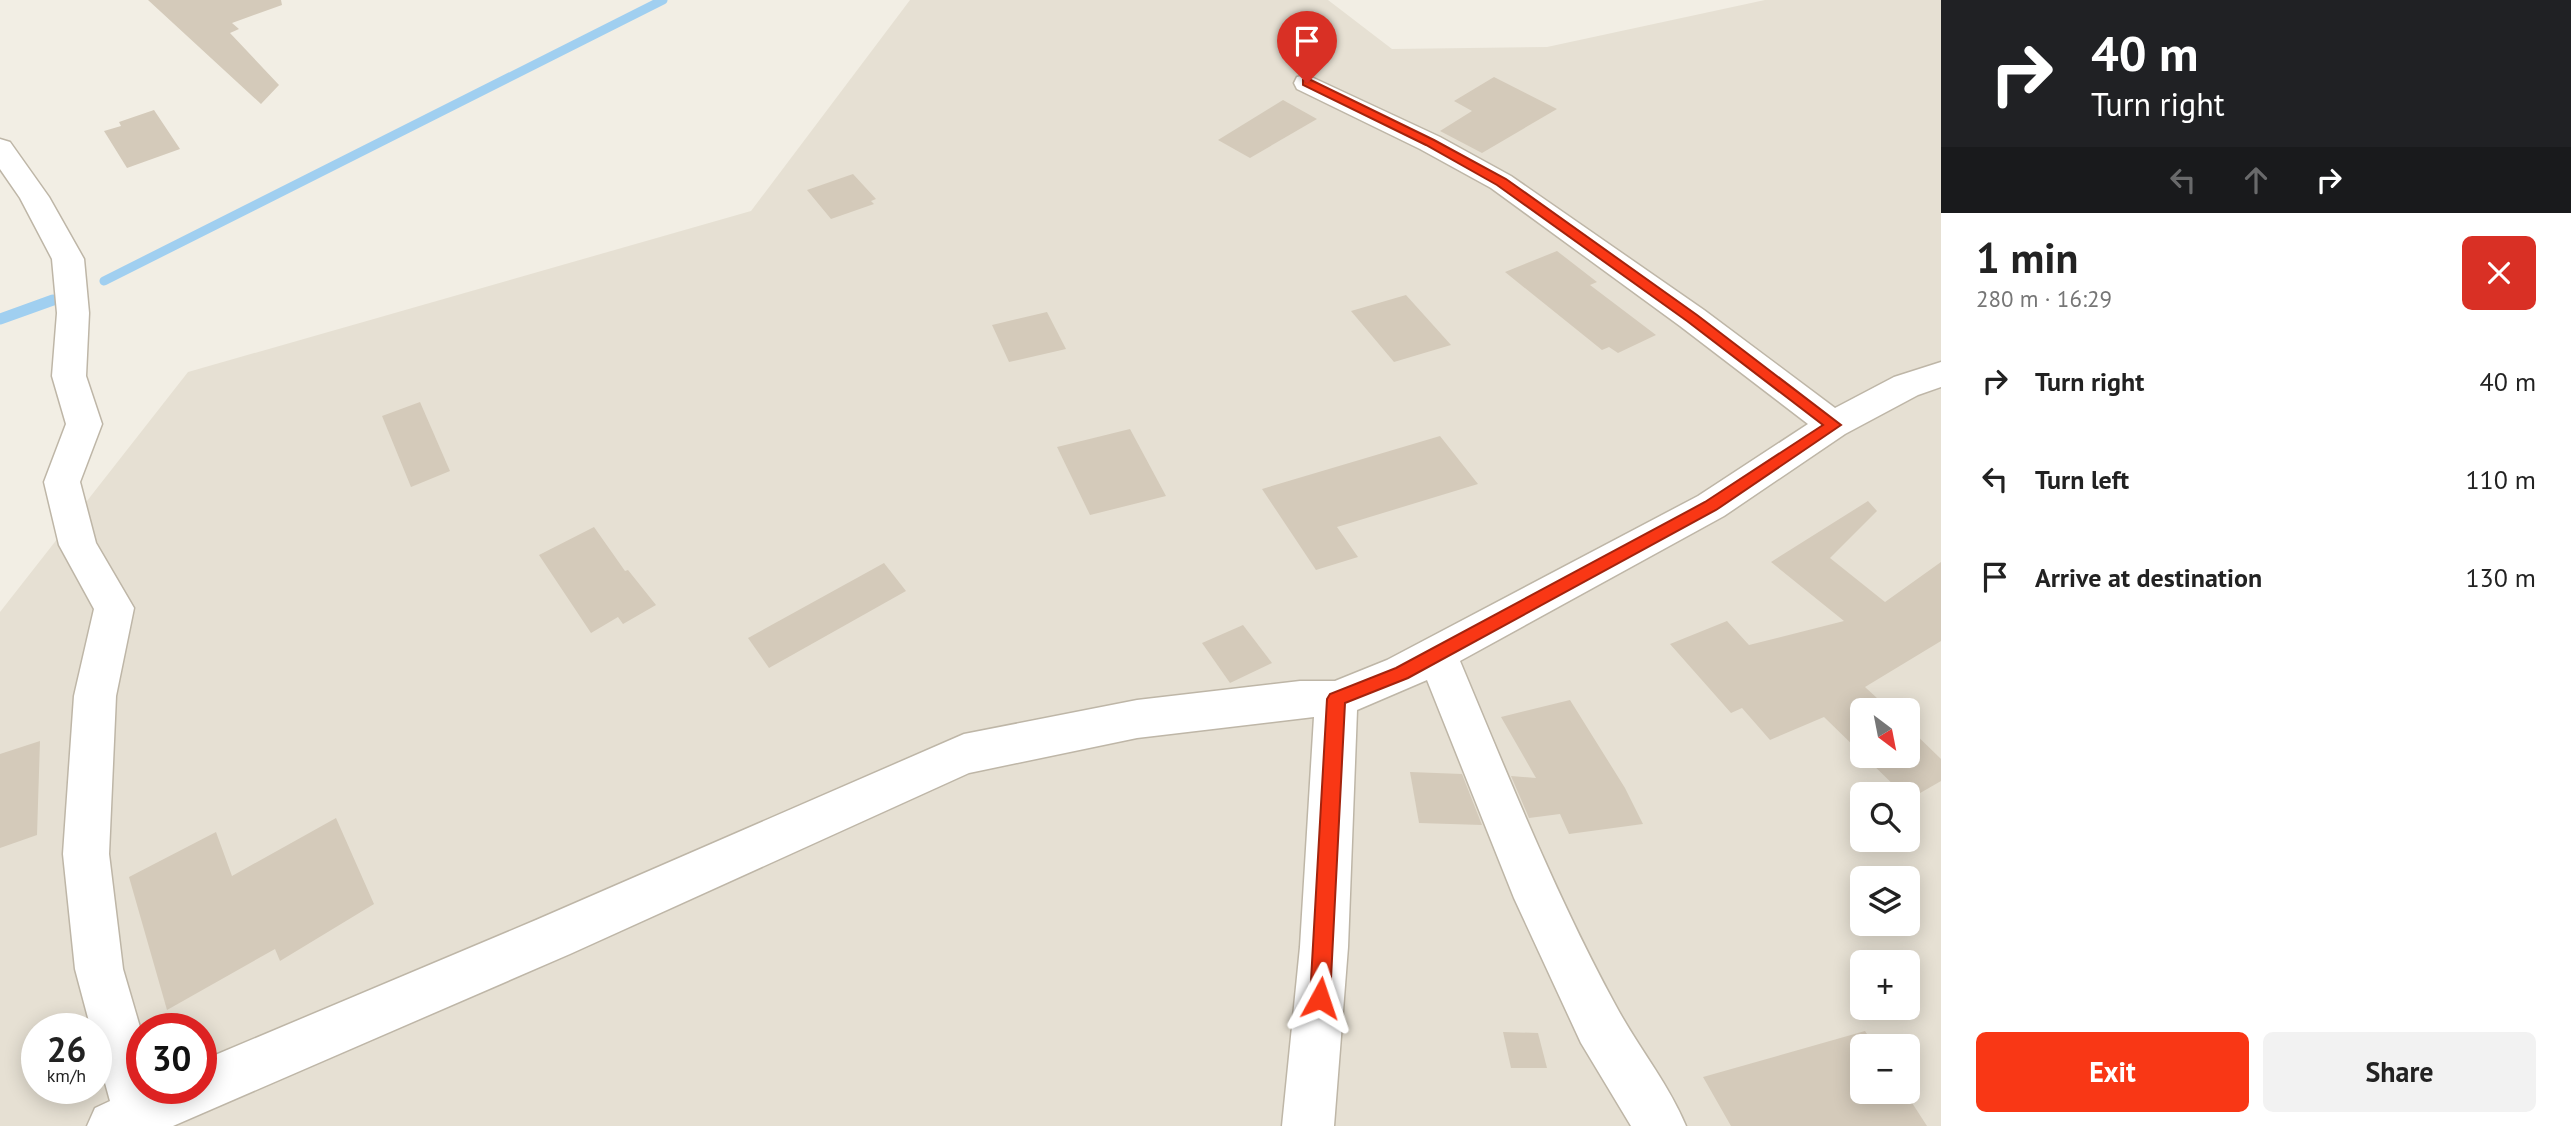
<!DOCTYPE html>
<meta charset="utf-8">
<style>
:root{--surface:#fff;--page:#f2f2f2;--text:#222;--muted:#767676;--accent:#f93715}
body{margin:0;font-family:"PT Sans",sans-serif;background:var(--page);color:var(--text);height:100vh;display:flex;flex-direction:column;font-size:26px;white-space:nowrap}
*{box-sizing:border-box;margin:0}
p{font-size:23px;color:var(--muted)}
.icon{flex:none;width:38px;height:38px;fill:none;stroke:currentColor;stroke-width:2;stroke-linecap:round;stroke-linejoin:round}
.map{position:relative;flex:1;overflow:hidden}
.panel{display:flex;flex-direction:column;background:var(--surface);width:630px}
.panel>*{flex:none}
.banner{background:#202124;color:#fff;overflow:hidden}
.needle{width:46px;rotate:148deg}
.fabs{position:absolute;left:1850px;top:698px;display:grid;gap:14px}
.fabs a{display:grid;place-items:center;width:70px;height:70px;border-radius:10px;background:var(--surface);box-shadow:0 4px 18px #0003;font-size:35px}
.speed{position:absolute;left:21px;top:1013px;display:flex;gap:14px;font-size:35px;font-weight:700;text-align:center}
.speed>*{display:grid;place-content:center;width:91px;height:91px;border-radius:50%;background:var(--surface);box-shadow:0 4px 18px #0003;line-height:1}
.speed small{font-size:18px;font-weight:400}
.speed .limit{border:10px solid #d22;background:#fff;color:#111}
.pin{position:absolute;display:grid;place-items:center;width:60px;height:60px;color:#fff;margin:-72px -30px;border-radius:50% 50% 50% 0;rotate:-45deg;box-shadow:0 0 7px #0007}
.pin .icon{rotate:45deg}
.me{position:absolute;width:77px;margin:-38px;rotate:5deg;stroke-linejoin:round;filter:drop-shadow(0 0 5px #0008)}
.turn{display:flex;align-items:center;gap:24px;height:147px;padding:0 35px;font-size:32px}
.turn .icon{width:91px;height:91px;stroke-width:2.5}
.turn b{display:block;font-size:49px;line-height:60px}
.lanes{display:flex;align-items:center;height:66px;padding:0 35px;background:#0003;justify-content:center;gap:35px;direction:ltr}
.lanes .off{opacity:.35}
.round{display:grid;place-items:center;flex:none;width:74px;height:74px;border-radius:10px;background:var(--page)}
.overview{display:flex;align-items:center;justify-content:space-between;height:119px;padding:0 35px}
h1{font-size:42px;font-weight:600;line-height:52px}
.button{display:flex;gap:14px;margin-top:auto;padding:14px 35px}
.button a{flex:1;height:80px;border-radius:10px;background:var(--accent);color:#fff;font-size:28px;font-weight:600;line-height:80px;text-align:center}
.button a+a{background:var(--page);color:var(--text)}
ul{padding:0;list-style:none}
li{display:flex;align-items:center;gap:21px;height:98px;padding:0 35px}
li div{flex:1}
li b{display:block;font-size:26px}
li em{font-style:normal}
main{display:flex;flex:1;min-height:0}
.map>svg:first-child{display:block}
</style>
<main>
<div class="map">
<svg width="1941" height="1126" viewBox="0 0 1941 1126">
<rect width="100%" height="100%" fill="#f2eee4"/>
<!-- residential -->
<path fill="#e6e0d3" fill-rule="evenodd" d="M910 0H1328L1392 49 1547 47 1765 0H1941V1126H0V612L188 372 751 211ZM1862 710H1908V756H1862ZM1862 794H1908V840H1862ZM1862 878H1908V924H1862ZM1862 962H1908V1008H1862ZM37 1029H96V1088H37ZM142 1029H201V1088H142ZM1862 1046H1908V1092H1862Z"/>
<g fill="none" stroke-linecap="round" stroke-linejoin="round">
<!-- stream-far1 -->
<polyline stroke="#a0cff0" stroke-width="9" points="104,281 663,0"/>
<!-- stream -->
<polyline stroke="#a0cff0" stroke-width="11" points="0,319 53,300"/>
</g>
<!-- building -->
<g fill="#d4caba">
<polygon points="148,0 281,0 282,5 232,23 239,29 230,33 279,85 261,104"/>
<polygon points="1494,77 1557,109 1482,153 1440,131 1472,111 1454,101"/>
<polygon points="1283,100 1317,119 1250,158 1218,140"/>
<polygon points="154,110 180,149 127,168 104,131 121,126 119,122"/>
<polygon points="853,174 876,199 871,201 874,204 831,219 807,190"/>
<polygon points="1557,251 1597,282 1590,285 1656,335 1618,353 1609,347 1602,350 1505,272"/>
<polygon points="1406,295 1451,345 1394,362 1351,311"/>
<polygon points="1047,312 1066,349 1009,362 992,325"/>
<polygon points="420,402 450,471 411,487 382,416"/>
<polygon points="1130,429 1166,496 1090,515 1057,447"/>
<polygon points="1440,436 1478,484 1337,527 1358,557 1316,570 1262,489"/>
<polygon points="1868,501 1877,511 1830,558 1885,602 1941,562 1941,641 1865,687 1890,710 1862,710 1862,754 1824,717 1770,740 1742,708 1731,713 1670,644 1727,621 1749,645 1844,621 1771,562"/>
<polygon points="594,527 625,571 628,570 656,605 623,624 618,617 591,633 539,555"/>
<polygon points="884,563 906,591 769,668 748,638"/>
<polygon points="1243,625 1272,663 1230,683 1202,643"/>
<polygon points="1570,700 1625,788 1643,824 1569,834 1560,814 1529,818 1511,776 1536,778 1501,717"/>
<polygon points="1908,727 1941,759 1941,781 1908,800 1908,794 1903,794 1864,756 1908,756"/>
<polygon points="40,741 37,835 0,848 0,754"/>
<polygon points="1410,772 1462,774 1482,825 1419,823"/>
<polygon points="336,818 374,904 280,961 275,949 167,1010 129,877 216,832 232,876"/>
<polygon points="1865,1031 1875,1046 1862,1046 1862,1092 1905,1092 1927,1126 1731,1126 1703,1077"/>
<polygon points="1503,1032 1538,1033 1547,1068 1511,1068"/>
</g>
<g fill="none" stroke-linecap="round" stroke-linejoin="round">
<!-- minor casing -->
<g stroke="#beb6a7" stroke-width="3">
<path id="minor" d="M1307 75 1440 137 1511 176 1704 310 1835 408 1894 377 1941 362V387L1918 395 1845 434 1724 516 1460 661C1509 778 1556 896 1616 1006 1638 1047 1668 1083 1686 1126H1631L1581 1043 1514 898 1427 680 1357 710 1348 947 1334 1126H1282L1300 947 1314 717 1137 738 969 773 570 954 173 1126H87L95 1108 110 1101 96 1050V1029H91L75 969 63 854 74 696 94 609 59 545 44 482 66 424 52 376 57 313 52 259 20 198 0 169V139L10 142 49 197 84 259 89 313 86 376 102 424 80 482 96 543 134 608 116 696 109 854 123 969 142 1034V1088H201V1061L536 920 964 734 1137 700 1300 681H1335L1387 660 1698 496 1808 424 1680 326 1491 188 1420 149 1297 89 1294 83 1297 77Z"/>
</g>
<!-- minor -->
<use href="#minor" fill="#fff" fill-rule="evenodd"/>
</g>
<!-- route -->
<polygon fill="#f93715" stroke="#a2240e" stroke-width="2" points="1303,80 1311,80 1434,140 1506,179 1697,315 1841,425 1716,510 1408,678 1345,703 1330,998 1327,1005 1320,1008 1313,1005 1310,998 1327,699 1330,694 1396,668 1705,502 1823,425 1687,321 1497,185 1426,145 1303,85"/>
</svg>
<div class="fabs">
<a><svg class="needle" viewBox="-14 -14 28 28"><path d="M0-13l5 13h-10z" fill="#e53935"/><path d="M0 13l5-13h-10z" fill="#767676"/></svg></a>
<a><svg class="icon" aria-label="search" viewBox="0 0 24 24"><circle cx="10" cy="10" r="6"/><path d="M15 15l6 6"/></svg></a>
<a><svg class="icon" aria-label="layers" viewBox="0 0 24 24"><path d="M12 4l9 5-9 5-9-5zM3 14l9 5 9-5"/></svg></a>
<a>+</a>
<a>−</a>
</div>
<div class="speed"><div>26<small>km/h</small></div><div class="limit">30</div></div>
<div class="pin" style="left:1307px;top:83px;background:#d93025"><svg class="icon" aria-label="arrive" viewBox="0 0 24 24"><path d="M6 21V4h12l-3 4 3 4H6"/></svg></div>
<svg class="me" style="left:1320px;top:998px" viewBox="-20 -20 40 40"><path d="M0-17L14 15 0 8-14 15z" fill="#f93715" stroke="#fff" stroke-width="4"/></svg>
</div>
<section class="panel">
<div class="banner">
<div class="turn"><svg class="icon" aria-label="right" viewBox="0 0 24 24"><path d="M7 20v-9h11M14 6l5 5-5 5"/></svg><div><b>40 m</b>Turn right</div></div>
<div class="lanes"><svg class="icon off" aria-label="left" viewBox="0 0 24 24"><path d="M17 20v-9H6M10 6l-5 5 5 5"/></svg><svg class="icon off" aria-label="ahead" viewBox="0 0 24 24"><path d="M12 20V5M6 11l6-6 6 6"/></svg><svg class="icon" aria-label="right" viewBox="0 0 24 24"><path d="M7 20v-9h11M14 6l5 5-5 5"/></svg></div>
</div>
<div class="overview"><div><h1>1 min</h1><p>280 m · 16:29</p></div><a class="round" style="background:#d93025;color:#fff"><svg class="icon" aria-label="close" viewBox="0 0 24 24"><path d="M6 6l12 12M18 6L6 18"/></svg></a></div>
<ul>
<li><svg class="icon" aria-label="right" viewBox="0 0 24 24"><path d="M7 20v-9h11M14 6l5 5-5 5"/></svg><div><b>Turn right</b></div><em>40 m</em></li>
<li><svg class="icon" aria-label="left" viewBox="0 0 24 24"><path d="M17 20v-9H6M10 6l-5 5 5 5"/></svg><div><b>Turn left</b></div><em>110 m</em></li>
<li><svg class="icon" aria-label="arrive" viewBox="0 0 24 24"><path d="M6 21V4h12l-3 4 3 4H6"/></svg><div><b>Arrive at destination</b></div><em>130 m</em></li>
</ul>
<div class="button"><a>Exit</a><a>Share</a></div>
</section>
</main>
